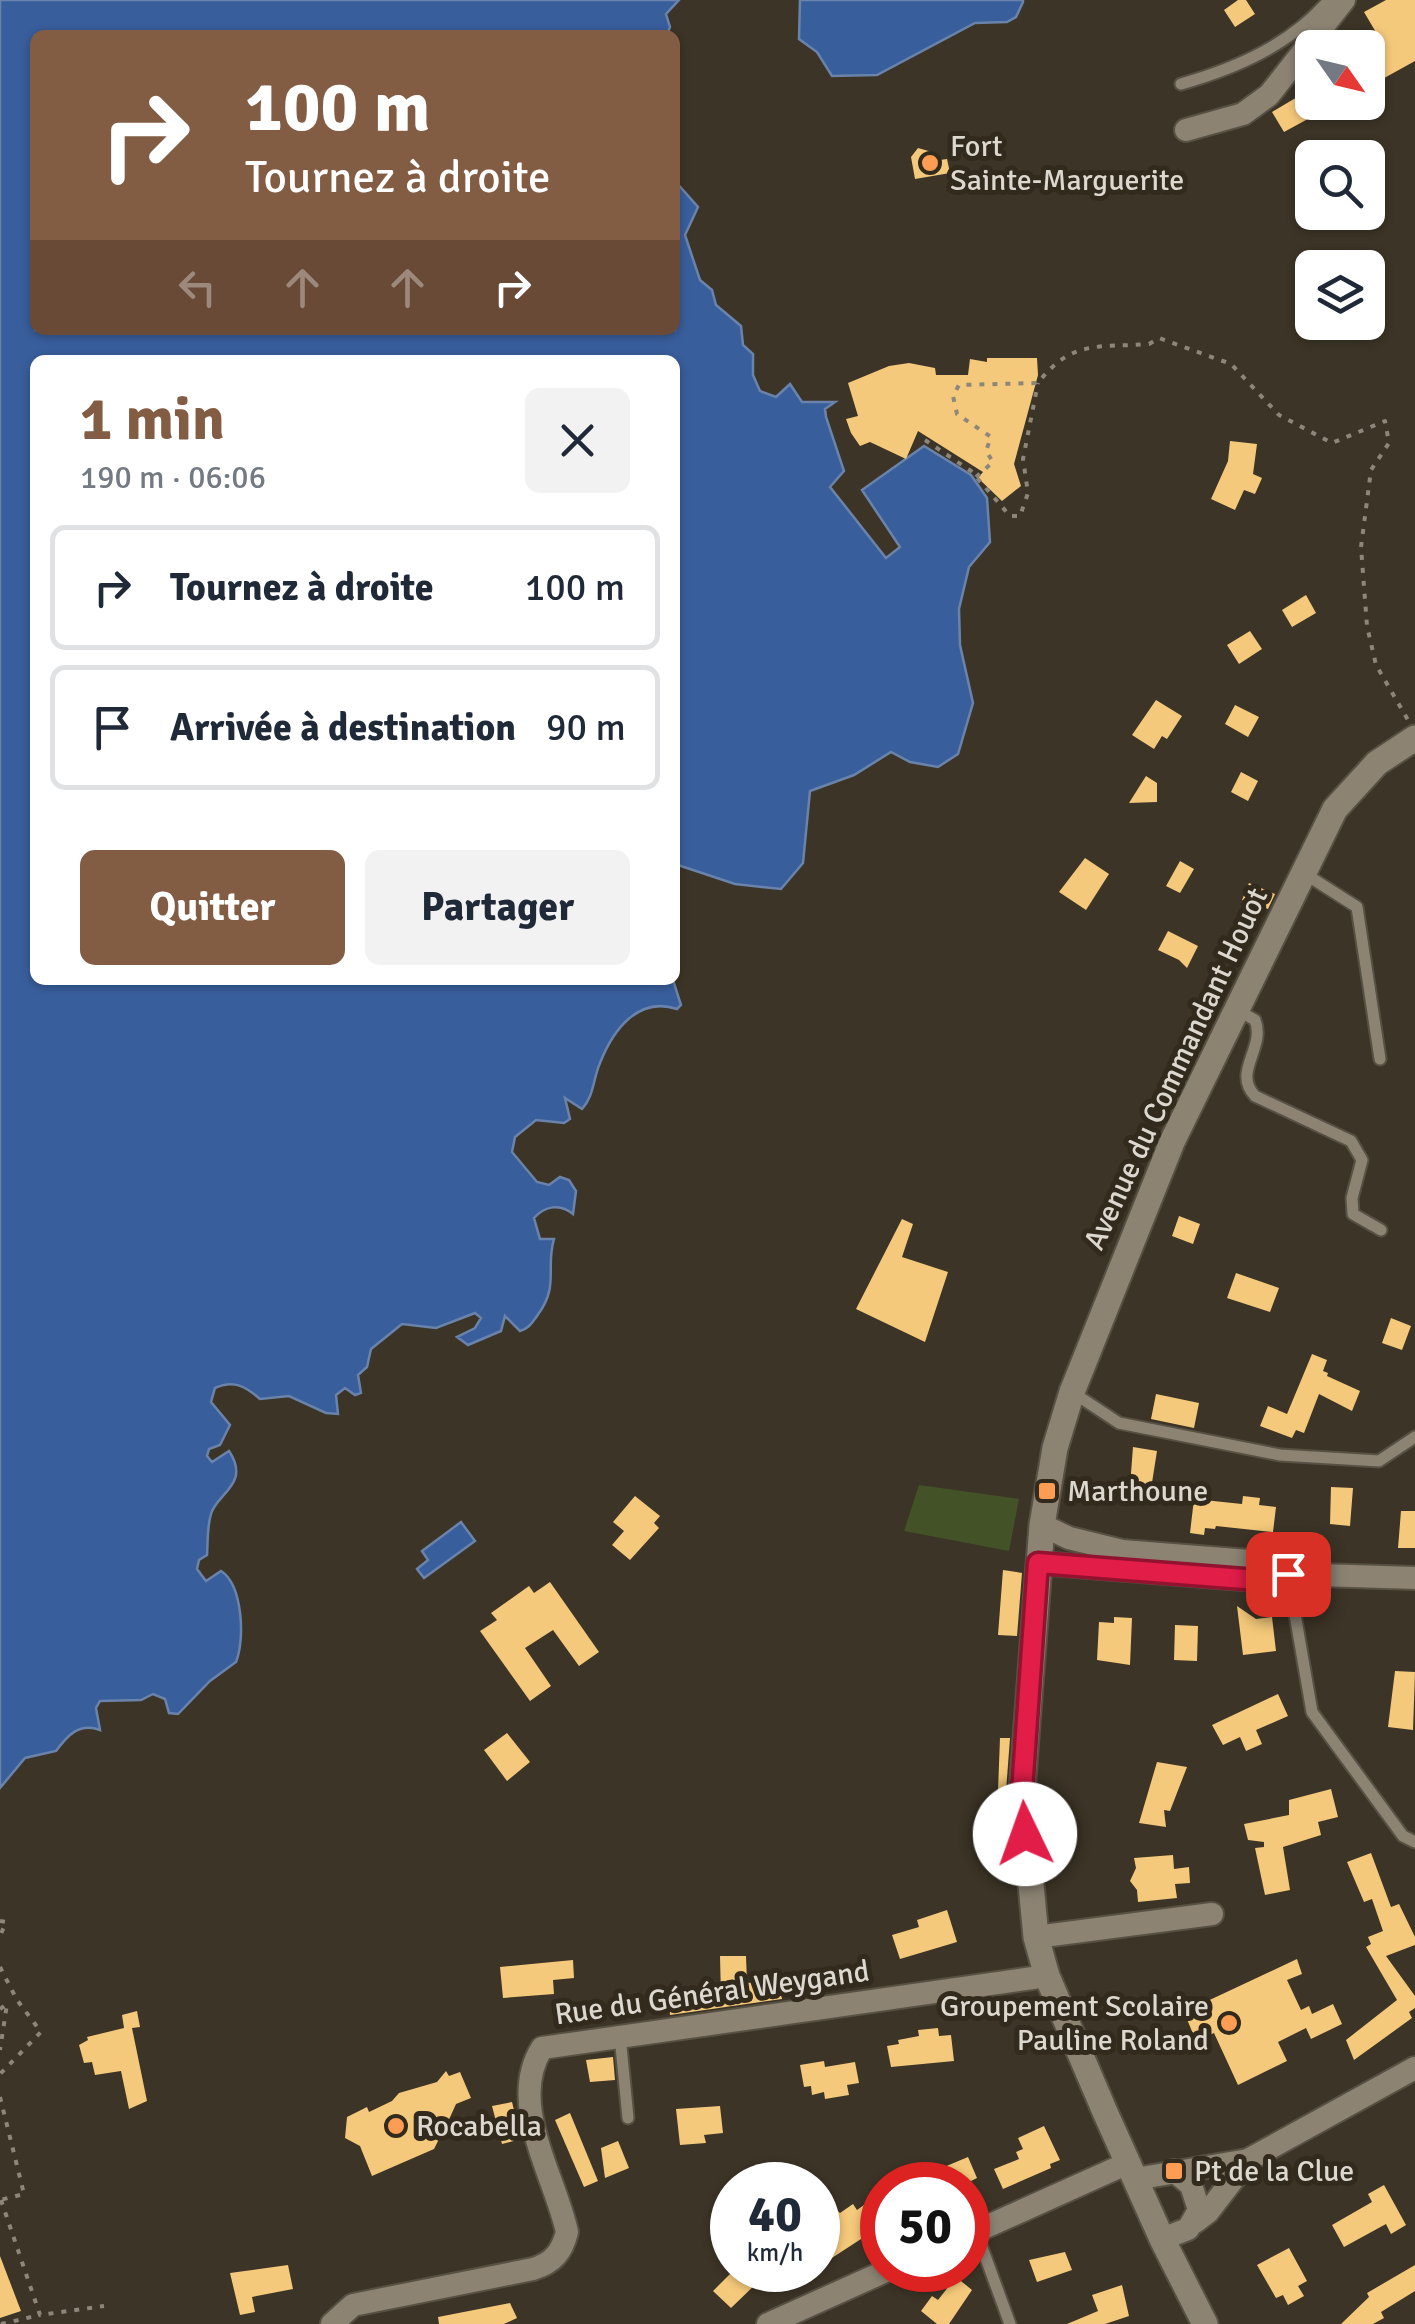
<!DOCTYPE html>
<html lang="fr">
<meta charset="utf-8">
<style>
:root{--surface:#fff;--page:#f2f2f3;--text:#1f2937;--muted:#747a83;--line:#e0e1e3;--accent:#825d44}
body{margin:0;font-family:Signika,sans-serif;background:var(--page);color:var(--text);height:100vh;display:flex;flex-direction:column;font-size:38px;white-space:nowrap}
*{box-sizing:border-box;margin:0}
p{font-size:32px;color:var(--muted)}
.icon{flex:none;width:55px;height:55px;fill:none;stroke:currentColor;stroke-width:2;stroke-linecap:round;stroke-linejoin:round}
.map{position:relative;flex:1;overflow:hidden}
.drawer{position:absolute;left:30px;top:355px;width:650px;height:630px;display:flex;flex-direction:column;background:var(--surface);border-radius:15px;box-shadow:0 2px 8px #0004}
.drawer>*{flex:none}
.top-card{position:absolute;left:30px;top:30px;width:650px;height:305px;border-radius:15px;box-shadow:0 2px 8px #0004;background:#825d44;color:#fff;overflow:hidden}
.needle{width:65px;rotate:124deg}
.controls{position:absolute;left:1295px;top:30px;display:grid;gap:20px}
.controls a{display:grid;place-items:center;width:90px;height:90px;border-radius:15px;background:var(--surface);box-shadow:0 2px 8px #0004;font-size:50px}
.speed{position:absolute;left:710px;top:2162px;display:flex;gap:20px;font-size:50px;font-weight:700;text-align:center}
.speed>*{display:grid;place-content:center;width:130px;height:130px;border-radius:50%;background:var(--surface);box-shadow:0 2px 8px #0004;line-height:1}
.speed small{font-size:25px;font-weight:400}
.speed .limit{border:15px solid #d22;background:#fff;color:#111}
.pin{position:absolute;display:grid;place-items:center;width:85px;height:85px;color:#fff;margin:-42px;border-radius:20px;box-shadow:0 5px 15px #0006}
.me{position:absolute;width:110px;margin:-55px;rotate:357deg;stroke-linejoin:round;filter:drop-shadow(0 0 8px #0008)}
.turn{display:flex;align-items:center;gap:35px;height:210px;padding:0 50px;font-size:45px}
.turn .icon{width:130px;height:130px;stroke-width:2.5}
.turn b{display:block;font-size:70px;line-height:85px}
.lanes{display:flex;align-items:center;height:95px;padding:0 50px;background:#0003;justify-content:center;gap:50px;direction:ltr}
.lanes .off{opacity:.35}
.round{display:grid;place-items:center;flex:none;width:105px;height:105px;border-radius:15px;background:var(--page)}
.summary{display:flex;align-items:center;justify-content:space-between;height:170px;padding:0 50px}
h1{font-size:60px;font-weight:700;line-height:75px;color:var(--accent)}
.action{display:flex;gap:20px;margin-top:auto;padding:20px 50px}
.action a{flex:1;height:115px;border-radius:15px;background:var(--accent);color:#fff;font-size:40px;font-weight:700;line-height:115px;text-align:center}
.action a+a{background:var(--page);color:var(--text)}
ul{padding:0;list-style:none}
li{display:flex;align-items:center;gap:30px;height:125px;margin:0 20px 15px;padding:0 30px;border:5px solid var(--line);border-radius:15px}
li div{flex:1}
li b{display:block;font-size:38px}
li em{font-style:normal}
.map>svg:first-child{display:block}
</style>
<div class="map">
<svg width="1415" height="2324" viewBox="0 0 1415 2324">
<rect width="100%" height="100%" fill="#3c3426"/>
<!-- green -->
<polygon fill="#435327" points="919,1485 1019,1499 1009,1551 904,1531"/>
<!-- water -->
<g fill="#395e9c" stroke="#6a83ab" stroke-width="2.5">
<path d="M0 0H679L666 14 670 27 667 35H35V330H675V181L698 207 685 235 700 280 712 290 716 305 741 326 743 345 753 354V375L760 391 776 397 790 384 802 402H835L825 409 826 417 844 471 830 487 886 558 900 547 862 490 924 446 971 475 987 498 990 542 969 567 959 609 960 645 973 703 958 754 938 767 910 762 891 752 854 775 810 791 803 863 781 889 735 884 675 864V360H35V980H673L681 1005 677 1009C638 996 613 1030 600 1063 593 1079 594 1096 582 1109L565 1098 570 1119 564 1123 536 1120 515 1137 512 1152 537 1182 549 1185 560 1177 569 1180 576 1191 573 1214C560 1203 545 1206 534 1218L540 1239H554C545 1270 560 1285 537 1316 531 1324 529 1328 520 1331L505 1316 501 1331 468 1345 457 1337 475 1328 481 1318 475 1313 436 1328 402 1324 371 1349 367 1367 358 1375 361 1393 355 1395 345 1388 336 1395 338 1414 326 1413 289 1396 260 1399C246 1387 234 1379 215 1388L211 1402 230 1425 220 1445 209 1449 207 1456 212 1462 229 1451C251 1484 217 1493 211 1514 207 1527 208 1542 207 1555L199 1560 197 1569 206 1581 221 1571C243 1585 245 1640 236 1662L210 1681 178 1714 169 1713 165 1699 153 1694 141 1700 100 1701 96 1708 100 1730C79 1722 67 1736 56 1751L25 1758 0 1788Z"/>
<polygon points="800,0 1023,0 1023,2 1016,17 1007,22 975,23 877,75 832,76 817,52 799,39"/>
<polygon points="461,1522 475,1541 424,1578 417,1569 428,1560 422,1551"/>
</g>
<!-- building -->
<g fill="#f5c97b">
<polygon points="1238,0 1246,0 1255,14 1235,27 1224,10"/>
<polygon points="1386,0 1415,0 1415,61 1368,87 1368,55 1384,46 1364,12"/>
<polygon points="1304,93 1309,102 1339,102 1284,132 1272,112"/>
<polygon points="918,148 932,152 933,161 947,159 950,173 915,179 911,157"/>
<polygon points="987,358 1037,358 1038,375 1014,464 1021,486 1002,501 978,478 983,472 918,431 906,459 870,442 860,446 851,433 846,419 858,416 848,383 889,366 909,363 935,368 936,375 968,375 970,359 987,362"/>
<polygon points="1230,441 1257,444 1253,474 1262,478 1255,494 1244,490 1235,510 1211,499 1228,461"/>
<polygon points="1306,595 1316,613 1292,627 1282,610"/>
<polygon points="1250,631 1262,649 1239,664 1227,645"/>
<polygon points="1156,700 1182,716 1167,739 1162,736 1154,749 1132,735"/>
<polygon points="1235,705 1259,717 1248,737 1225,724"/>
<polygon points="1241,772 1258,781 1248,801 1231,792"/>
<polygon points="1146,776 1157,783 1157,802 1129,803"/>
<polygon points="1085,858 1109,874 1086,910 1059,892"/>
<polygon points="1180,861 1194,869 1180,893 1166,886"/>
<polygon points="1249,883 1275,894 1268,909 1242,900"/>
<polygon points="1168,931 1198,946 1187,968 1179,960 1158,950"/>
<polygon points="1179,1216 1200,1224 1193,1244 1172,1236"/>
<polygon points="902,1219 913,1224 902,1257 948,1272 925,1342 856,1309"/>
<polygon points="1236,1273 1279,1288 1270,1312 1227,1298"/>
<polygon points="1391,1318 1411,1326 1402,1350 1382,1343"/>
<polygon points="1312,1354 1327,1360 1323,1371 1328,1373 1327,1376 1360,1391 1352,1411 1319,1394 1304,1433 1296,1430 1292,1438 1260,1426 1268,1406 1287,1414"/>
<polygon points="1156,1394 1199,1403 1194,1428 1151,1419"/>
<polygon points="1133,1447 1157,1451 1151,1489 1130,1486"/>
<polygon points="1331,1487 1353,1488 1350,1526 1330,1524"/>
<polygon points="635,1496 660,1516 654,1523 659,1528 630,1560 612,1545 624,1531 613,1522"/>
<polygon points="1243,1496 1260,1498 1259,1505 1276,1507 1273,1532 1216,1526 1215,1529 1205,1528 1204,1535 1190,1533 1194,1499 1242,1504"/>
<polygon points="1401,1511 1415,1511 1415,1548 1398,1548"/>
<polygon points="1003,1570 1022,1573 1017,1636 998,1635"/>
<polygon points="550,1582 599,1652 579,1666 553,1630 525,1648 551,1686 530,1701 480,1631 497,1620 491,1613 529,1586 534,1593"/>
<polygon points="1237,1606 1256,1619 1272,1617 1276,1651 1243,1655"/>
<polygon points="1114,1617 1132,1618 1130,1665 1097,1660 1099,1622 1114,1623"/>
<polygon points="1175,1625 1198,1626 1197,1661 1174,1660"/>
<polygon points="1395,1671 1415,1672 1413,1730 1388,1727"/>
<polygon points="1278,1694 1288,1716 1256,1730 1262,1744 1246,1751 1240,1737 1223,1745 1212,1725"/>
<polygon points="507,1733 530,1762 507,1781 484,1750"/>
<polygon points="1000,1738 1010,1738 1006,1791 998,1791"/>
<polygon points="1157,1762 1187,1767 1170,1811 1164,1810 1166,1827 1139,1823"/>
<polygon points="1331,1789 1338,1817 1318,1822 1321,1835 1283,1847 1290,1890 1265,1895 1255,1848 1264,1847 1264,1842 1248,1840 1244,1824 1289,1815 1289,1800"/>
<polygon points="1371,1853 1391,1907 1399,1904 1415,1937 1415,1945 1386,1956 1415,1996 1415,2008 1409,2012 1412,2018 1354,2060 1346,2040 1397,2000 1366,1947 1371,1944 1368,1937 1383,1931 1372,1899 1364,1902 1347,1862"/>
<polygon points="1173,1855 1174,1869 1189,1867 1190,1883 1175,1884 1177,1898 1138,1902 1137,1890 1130,1881 1136,1868 1134,1858"/>
<polygon points="947,1910 957,1942 900,1959 892,1935 919,1927 917,1920"/>
<polygon points="720,1956 746,1956 747,1983 778,1980 782,1999 670,2015 669,2004 721,1997"/>
<polygon points="1297,1959 1302,1974 1287,1980 1301,2010 1309,2006 1312,2014 1333,2004 1342,2024 1311,2039 1306,2028 1278,2042 1287,2061 1238,2085 1214,2033 1196,2041 1184,2012"/>
<polygon points="573,1960 574,1978 553,1980 554,1994 503,1998 500,1967"/>
<polygon points="137,2011 140,2027 132,2028 147,2101 129,2109 121,2071 95,2075 92,2062 84,2063 79,2045 88,2040 87,2037 124,2028 122,2015"/>
<polygon points="938,2028 939,2036 951,2035 954,2061 891,2067 887,2046 899,2044 898,2040 919,2036 918,2030"/>
<polygon points="613,2057 615,2080 590,2082 586,2060"/>
<polygon points="824,2061 825,2067 855,2062 859,2083 847,2085 849,2095 825,2099 824,2092 812,2095 811,2086 804,2087 800,2065"/>
<polygon points="446,2071 449,2076 460,2072 471,2098 456,2104 447,2124 437,2128 440,2137 434,2149 372,2176 360,2146 345,2138 347,2117 367,2107 369,2112 392,2101 399,2093 437,2082"/>
<polygon points="512,2102 521,2139 502,2144 492,2106"/>
<polygon points="720,2106 723,2133 704,2135 706,2143 680,2145 676,2109"/>
<polygon points="570,2113 598,2181 584,2187 555,2120"/>
<polygon points="1044,2126 1060,2160 1050,2164 1051,2168 1003,2189 994,2169 1019,2159 1016,2152 1023,2149 1018,2138"/>
<polygon points="618,2141 629,2168 605,2178 601,2148"/>
<polygon points="968,2157 977,2178 963,2185 901,2185"/>
<polygon points="1384,2185 1406,2225 1391,2234 1386,2224 1344,2247 1332,2225 1372,2202 1368,2194"/>
<polygon points="853,2204 857,2210 864,2205 881,2226 818,2267 818,2233 824,2228 820,2223 837,2210 840,2213"/>
<polygon points="1289,2248 1307,2281 1298,2286 1304,2296 1288,2305 1283,2295 1276,2298 1257,2265"/>
<polygon points="1065,2252 1072,2270 1037,2282 1029,2260"/>
<polygon points="0,2256 21,2311 0,2318"/>
<polygon points="288,2265 293,2289 252,2297 255,2312 240,2315 230,2273"/>
<polygon points="1415,2265 1415,2291 1381,2312 1384,2318 1373,2324 1341,2324 1369,2297 1367,2293"/>
<polygon points="734,2270 775,2270 781,2283 765,2290 760,2280 731,2308 713,2291"/>
<polygon points="956,2277 972,2290 949,2324 937,2324 921,2311 932,2296 938,2300"/>
<polygon points="1122,2285 1129,2316 1105,2324 1067,2324 1098,2311 1092,2295"/>
<polygon points="510,2303 517,2318 504,2324 439,2324 438,2317"/>
</g>
<g fill="none" stroke-linecap="round" stroke-linejoin="round">
<!-- lane casing -->
<g stroke="#575144" stroke-width="15">
<g id="lane">
<path d="M1181 84C1237 68 1290 45 1329 0"/>
<polyline points="1302,872 1357,907 1380,1059"/>
<path d="M1239 1011 1255 1020C1266 1048 1232 1072 1255 1096L1351 1141 1362 1160 1352 1198 1353 1214 1381 1230"/>
<polyline points="1072,1392 1119,1423 1280,1455 1379,1461 1415,1437"/>
<polyline points="1288,1574 1312,1712 1403,1836 1415,1842"/>
<polyline points="620,2036 628,2118"/>
<polyline points="976,2231 1010,2324"/>
</g>
</g>
<!-- street casing -->
<g stroke="#575144" stroke-width="26">
<g id="street">
<polyline points="1186,130 1243,114 1269,95 1344,0"/>
<polyline points="1042,1525 1069,1538 1122,1551 1275,1563 1288,1574"/>
<polyline points="1038,1563 1270,1581 1288,1574 1415,1578"/>
<polyline points="1036,1937 1212,1914"/>
<polyline points="1135,2179 1248,2160 1415,2068"/>
<polyline points="1195,2222 1208,2212 1248,2160"/>
<polyline points="968,2235 1128,2163"/>
<polyline points="1162,2239 1188,2229 1199,2210 1191,2185 1174,2171"/>
<path d="M332 2324 353 2305 533 2269C553 2263 562 2252 567 2232 555 2176 507 2103 542 2048L1047 1976"/>
<polyline points="768,2324 888,2270"/>
</g>
</g>
<!-- secondary casing -->
<g stroke="#575144" stroke-width="29">
<polyline id="secondary" points="1205,2324 1162,2239 1105,2112 1047,1976 1036,1937 1022,1791 1042,1525 1055,1448 1072,1392 1172,1142 1335,809 1377,763 1415,738"/>
</g>
<!-- path -->
<g stroke="#8d867b" stroke-width="4" stroke-dasharray="5 8" stroke-linecap="butt">
<polyline points="925,440 971,471 1010,516 1020,516 1028,493 1023,459 1038,383"/>
<path d="M976 477 993 462 986 451 991 437 957 414 953 396 959 385 1038 383C1072 339 1098 348 1149 344L1159 338 1231 364 1279 415 1332 443 1385 421 1389 443 1371 470 1361 547 1367 626 1376 665 1408 720"/>
<polyline points="0,1921 6,1922 0,1936"/>
<polyline points="0,1967 17,2000 41,2032 0,2074"/>
<polyline points="0,2009 7,2004 0,2050"/>
<polyline points="0,2097 24,2194 0,2200"/>
<polyline points="1,2200 40,2315 104,2306"/>
<polyline points="1,2324 40,2315"/>
</g>
<!-- lane -->
<use href="#lane" stroke="#8c8373" stroke-width="11"/>
<!-- street -->
<use href="#street" stroke="#8c8373" stroke-width="22"/>
<!-- secondary -->
<use href="#secondary" stroke="#8c8373" stroke-width="25"/>
</g>
<g fill="none" stroke-linecap="round" stroke-linejoin="round">
<!-- route casing -->
<g stroke="#92132f" stroke-width="25">
<polyline id="route" points="1025,1834 1022,1791 1038,1563 1270,1581 1288,1574"/>
</g>
<!-- route -->
<use href="#route" stroke="#e11d48" stroke-width="18"/>
</g>
<!-- markers -->
<g fill="#fc9d53" stroke="#322a1c" stroke-width="4">
<circle cx="930" cy="163" r="10"/>
<rect x="1037" y="1481" width="20" height="20" rx="5"/>
<circle cx="1229" cy="2023" r="10"/>
<circle cx="396" cy="2126" r="10"/>
<rect x="1164" y="2161" width="20" height="20" rx="5"/>
</g>
<g text-anchor="middle" dominant-baseline="central" stroke-width="10" stroke-linejoin="round" paint-order="stroke">
<!-- poi labels -->
<g font-size="30" fill="#ddd8cf" stroke="#322a1c" text-anchor="start">
<text x="950" y="146">Fort<tspan x="950" dy="34">Sainte-Marguerite</tspan></text>
<text x="1067" y="1491">Marthoune</text>
<text x="1209" y="2006" text-anchor="end">Groupement Scolaire<tspan x="1209" dy="34">Pauline Roland</tspan></text>
<text x="416" y="2126">Rocabella</text>
<text x="1194" y="2171">Pt de la Clue</text>
</g>
<!-- street labels -->
<g font-size="30" fill="#ddd8cf" stroke="#322a1c">
<text transform="translate(1176 1069) rotate(-65)">Avenue du Commandant Houot</text>
<text transform="translate(712 1993) rotate(-8)">Rue du Général Weygand</text>
</g>
</g>
</svg>
<div class="controls">
<a><svg class="needle" viewBox="-14 -14 28 28"><path d="M0-13l5 13h-10z" fill="#e53935"/><path d="M0 13l5-13h-10z" fill="#747a83"/></svg></a>
<a><svg class="icon" aria-label="search" viewBox="0 0 24 24"><circle cx="10" cy="10" r="6"/><path d="M15 15l6 6"/></svg></a>
<a><svg class="icon" aria-label="layers" viewBox="0 0 24 24"><path d="M12 4l9 5-9 5-9-5zM3 14l9 5 9-5"/></svg></a>
</div>
<div class="speed"><div>40<small>km/h</small></div><div class="limit">50</div></div>
<div class="pin" style="left:1288px;top:1574px;background:#d93025"><svg class="icon" aria-label="arrive" viewBox="0 0 24 24"><path d="M6 21V4h12l-3 4 3 4H6"/></svg></div>
<svg class="me" style="left:1025px;top:1834px" viewBox="-20 -20 40 40"><circle r="19" fill="#fff"/><path d="M0-13L10 11 0 6-10 11z" fill="#e11d48"/></svg>
<div class="top-card">
<div class="turn"><svg class="icon" aria-label="right" viewBox="0 0 24 24"><path d="M7 20v-9h11M14 6l5 5-5 5"/></svg><div><b>100 m</b>Tournez à droite</div></div>
<div class="lanes"><svg class="icon off" aria-label="left" viewBox="0 0 24 24"><path d="M17 20v-9H6M10 6l-5 5 5 5"/></svg><svg class="icon off" aria-label="ahead" viewBox="0 0 24 24"><path d="M12 20V5M6 11l6-6 6 6"/></svg><svg class="icon off" aria-label="ahead" viewBox="0 0 24 24"><path d="M12 20V5M6 11l6-6 6 6"/></svg><svg class="icon" aria-label="right" viewBox="0 0 24 24"><path d="M7 20v-9h11M14 6l5 5-5 5"/></svg></div>
</div>
<section class="drawer">
<div class="summary"><div><h1>1 min</h1><p>190 m · 06:06</p></div><a class="round"><svg class="icon" aria-label="close" viewBox="0 0 24 24"><path d="M6 6l12 12M18 6L6 18"/></svg></a></div>
<ul>
<li><svg class="icon" aria-label="right" viewBox="0 0 24 24"><path d="M7 20v-9h11M14 6l5 5-5 5"/></svg><div><b>Tournez à droite</b></div><em>100 m</em></li>
<li><svg class="icon" aria-label="arrive" viewBox="0 0 24 24"><path d="M6 21V4h12l-3 4 3 4H6"/></svg><div><b>Arrivée à destination</b></div><em>90 m</em></li>
</ul>
<div class="action"><a>Quitter</a><a>Partager</a></div>
</section>
</div>
